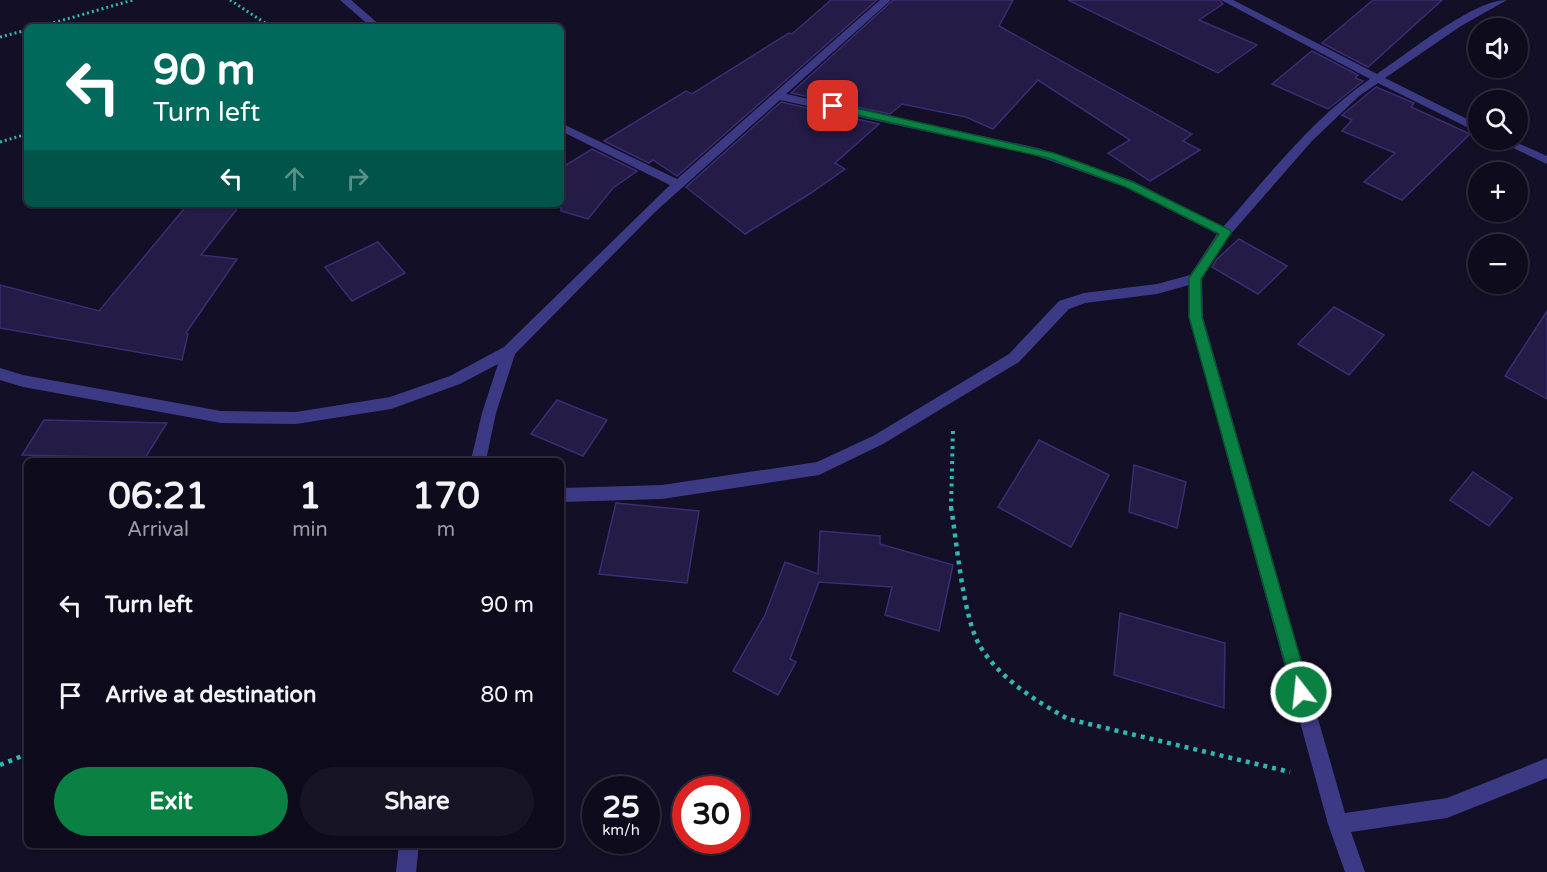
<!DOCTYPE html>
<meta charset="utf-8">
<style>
:root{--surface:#0e0b1c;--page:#171425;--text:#f1f3f6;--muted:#9b9ba3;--line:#2e2b3b;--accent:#0b8043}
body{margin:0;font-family:"Varela Round",sans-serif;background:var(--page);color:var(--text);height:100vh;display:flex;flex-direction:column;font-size:22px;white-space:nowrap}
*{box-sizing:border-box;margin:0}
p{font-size:20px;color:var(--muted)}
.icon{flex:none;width:33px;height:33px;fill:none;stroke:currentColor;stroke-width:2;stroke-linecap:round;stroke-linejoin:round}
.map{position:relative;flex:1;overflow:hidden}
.sheet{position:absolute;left:24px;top:458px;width:540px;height:390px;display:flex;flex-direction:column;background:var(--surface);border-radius:9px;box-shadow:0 2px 4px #0004,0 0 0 2px var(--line)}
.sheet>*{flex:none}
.top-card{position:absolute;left:24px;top:24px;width:540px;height:183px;border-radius:9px;box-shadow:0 2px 4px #0004,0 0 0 2px var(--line);background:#00695c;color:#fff;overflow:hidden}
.fabs{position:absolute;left:1468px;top:18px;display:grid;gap:12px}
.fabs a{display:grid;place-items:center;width:60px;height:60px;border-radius:50%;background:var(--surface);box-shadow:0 2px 4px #0004,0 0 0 2px var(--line);font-size:30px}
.speed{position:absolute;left:582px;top:776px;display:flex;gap:12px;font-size:30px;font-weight:700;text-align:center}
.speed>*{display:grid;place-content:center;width:78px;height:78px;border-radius:50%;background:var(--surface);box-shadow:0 2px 4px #0004,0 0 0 2px var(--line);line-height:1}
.speed small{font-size:15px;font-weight:400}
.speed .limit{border:9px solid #d22;background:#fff;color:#111}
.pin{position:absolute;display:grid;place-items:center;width:51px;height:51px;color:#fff;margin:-26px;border-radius:12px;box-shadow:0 3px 9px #0006}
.me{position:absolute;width:66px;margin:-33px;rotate:344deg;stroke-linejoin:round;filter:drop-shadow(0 0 4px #0008)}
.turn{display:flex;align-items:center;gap:21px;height:126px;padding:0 30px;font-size:27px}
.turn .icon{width:78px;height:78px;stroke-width:2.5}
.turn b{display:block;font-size:42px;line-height:51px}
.lanes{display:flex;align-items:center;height:57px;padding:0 30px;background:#0003;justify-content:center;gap:30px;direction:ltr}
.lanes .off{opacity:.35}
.eta{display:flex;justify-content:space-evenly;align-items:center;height:102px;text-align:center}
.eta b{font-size:36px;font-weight:800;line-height:42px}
.action{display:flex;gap:12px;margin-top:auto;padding:12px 30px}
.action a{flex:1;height:69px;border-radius:36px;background:var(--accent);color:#fff;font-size:24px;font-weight:800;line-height:69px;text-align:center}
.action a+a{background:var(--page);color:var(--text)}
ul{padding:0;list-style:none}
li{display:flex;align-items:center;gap:18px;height:90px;padding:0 30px}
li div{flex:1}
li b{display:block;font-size:22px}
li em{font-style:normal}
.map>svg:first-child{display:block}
</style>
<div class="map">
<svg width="1547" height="872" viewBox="0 0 1547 872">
<rect width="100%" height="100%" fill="#130f26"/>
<!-- building -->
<g fill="#241b47" stroke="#3b2d73" stroke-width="1.5">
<polygon points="831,0 877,0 677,176 653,160 649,163 604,141 686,91 692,94 789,33 792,34"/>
<polygon points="893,0 1013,0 999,26 1192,134 1183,141 1200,150 1150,181 1108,153 1130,140 1038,80 993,129 966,117 902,104 890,114 791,93"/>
<polygon points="1068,0 1219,0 1223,4 1199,20 1257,45 1218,73"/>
<polygon points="1373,0 1442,0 1368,67 1322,43"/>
<polygon points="1312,51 1358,75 1355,78 1363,81 1328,109 1272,84"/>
<polygon points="1376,87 1414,103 1411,107 1470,134 1402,200 1364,182 1395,153 1342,131 1352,120 1342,115"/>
<polygon points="781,102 879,124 835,163 845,169 811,193 745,234 686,187"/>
<polygon points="592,149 637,171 613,188 588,219 561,211 561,168"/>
<polygon points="188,204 241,204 201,255 237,259 186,333 188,334 182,360 0,328 0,285 99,311"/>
<polygon points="1239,239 1287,266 1258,294 1212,267 1217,259"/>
<polygon points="378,242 405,273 352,301 325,267"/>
<polygon points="1334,307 1384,335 1349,375 1298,344"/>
<polygon points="1547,311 1547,399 1505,376"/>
<polygon points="557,400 607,420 583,456 531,434"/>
<polygon points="44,420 167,423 145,458 22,455"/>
<polygon points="1039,440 1109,475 1071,547 998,507"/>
<polygon points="1134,465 1186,482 1177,528 1129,512"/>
<polygon points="1473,472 1512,498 1489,526 1450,500"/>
<polygon points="616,503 699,511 687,583 599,574"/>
<polygon points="820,531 880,536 880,544 953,565 939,631 885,615 892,587 819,582 790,659 796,662 778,695 733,671 765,615 785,562 818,574"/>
<polygon points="1120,613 1225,643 1224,708 1114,675"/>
</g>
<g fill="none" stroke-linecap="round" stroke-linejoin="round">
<!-- path-far2 -->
<g stroke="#2fb8b0" stroke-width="3" stroke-dasharray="2 3" stroke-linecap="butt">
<polyline points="230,0 271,27"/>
<polyline points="39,27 133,0"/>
<polyline points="293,27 332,25"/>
<polyline points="0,37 27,30"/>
<polyline points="0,142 27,134"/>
</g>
<!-- path-far1 -->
<polyline stroke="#2fb8b0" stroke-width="4" stroke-dasharray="3 4.5" stroke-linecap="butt" points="951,509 953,428"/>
<!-- path -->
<g stroke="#2fb8b0" stroke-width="4.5" stroke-dasharray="4 5" stroke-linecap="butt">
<path d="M951 507C957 543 963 618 980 646 1000 679 1036 701 1068 719L1290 772"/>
<polyline points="0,765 27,754"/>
</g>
<!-- street -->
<g fill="#3d3a85" fill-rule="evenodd">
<polygon points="340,0 351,0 382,27 371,27"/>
<path d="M880 0H891L786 94 1038 148 1133 181 1223 227C1269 175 1313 118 1370 79L1221 0H1233L1377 74C1407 54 1473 0 1507 0L1461 26 1385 78 1479 125V133L1378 83 1359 96 1312 141 1229 236 1202 278 1203 317 1345 813 1447 798 1547 758V778L1447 818 1351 832 1365 872H1345L1328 824 1189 317V285L1157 294 1085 303 1069 309 1019 362 883 444 819 475 662 499 561 502V488L662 485 817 462 873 436 1009 354 1059 301 1084 293 1157 284 1190 275 1217 234 1125 187 1031 154 780 100 655 212 515 354 496 413 486 460H471L482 413 498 364 460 384 391 409 296 424 221 423 23 387 0 380V368L23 375 221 411 296 412 390 397 450 376 504 347 670 185 561 131V123L677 179Z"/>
<polygon points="1496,140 1511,140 1547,156 1547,164"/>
<polygon points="399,844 419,844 416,872 396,872"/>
</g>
</g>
<!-- route -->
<polygon fill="#0b8043" stroke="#07532c" stroke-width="1.5" points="833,103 1054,153 1133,182 1230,230 1231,233 1201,279 1202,317 1310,692 1307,698 1301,700 1296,698 1293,692 1189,317 1189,278 1219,234 1126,187 1048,158 830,109 828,106"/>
</svg>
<div class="fabs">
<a><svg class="icon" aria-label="sound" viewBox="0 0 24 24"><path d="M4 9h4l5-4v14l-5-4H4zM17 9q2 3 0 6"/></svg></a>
<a><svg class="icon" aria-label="search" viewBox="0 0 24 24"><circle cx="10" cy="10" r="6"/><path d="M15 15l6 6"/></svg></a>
<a>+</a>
<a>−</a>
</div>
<div class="speed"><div>25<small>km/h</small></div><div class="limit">30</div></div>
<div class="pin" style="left:833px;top:106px;background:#d93025"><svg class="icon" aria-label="arrive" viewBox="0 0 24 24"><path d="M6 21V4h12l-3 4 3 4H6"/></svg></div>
<svg class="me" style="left:1301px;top:692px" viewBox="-20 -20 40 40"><circle r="17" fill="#0b8043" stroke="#fff" stroke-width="3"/><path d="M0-11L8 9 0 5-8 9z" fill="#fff"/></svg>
<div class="top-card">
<div class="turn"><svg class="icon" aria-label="left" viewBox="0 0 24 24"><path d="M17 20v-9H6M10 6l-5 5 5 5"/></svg><div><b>90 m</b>Turn left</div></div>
<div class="lanes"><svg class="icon" aria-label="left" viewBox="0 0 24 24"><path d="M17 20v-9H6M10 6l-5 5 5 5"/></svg><svg class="icon off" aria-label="ahead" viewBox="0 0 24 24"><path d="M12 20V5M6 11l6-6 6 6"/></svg><svg class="icon off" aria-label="right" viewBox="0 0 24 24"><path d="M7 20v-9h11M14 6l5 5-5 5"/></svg></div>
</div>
<section class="sheet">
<div class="eta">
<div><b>06:21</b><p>Arrival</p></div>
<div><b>1</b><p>min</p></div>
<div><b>170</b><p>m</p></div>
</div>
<ul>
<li><svg class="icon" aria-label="left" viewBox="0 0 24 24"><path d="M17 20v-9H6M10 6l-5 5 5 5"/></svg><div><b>Turn left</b></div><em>90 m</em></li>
<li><svg class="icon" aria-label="arrive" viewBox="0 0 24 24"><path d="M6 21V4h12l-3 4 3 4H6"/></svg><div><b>Arrive at destination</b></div><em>80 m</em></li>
</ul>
<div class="action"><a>Exit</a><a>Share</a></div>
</section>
</div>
